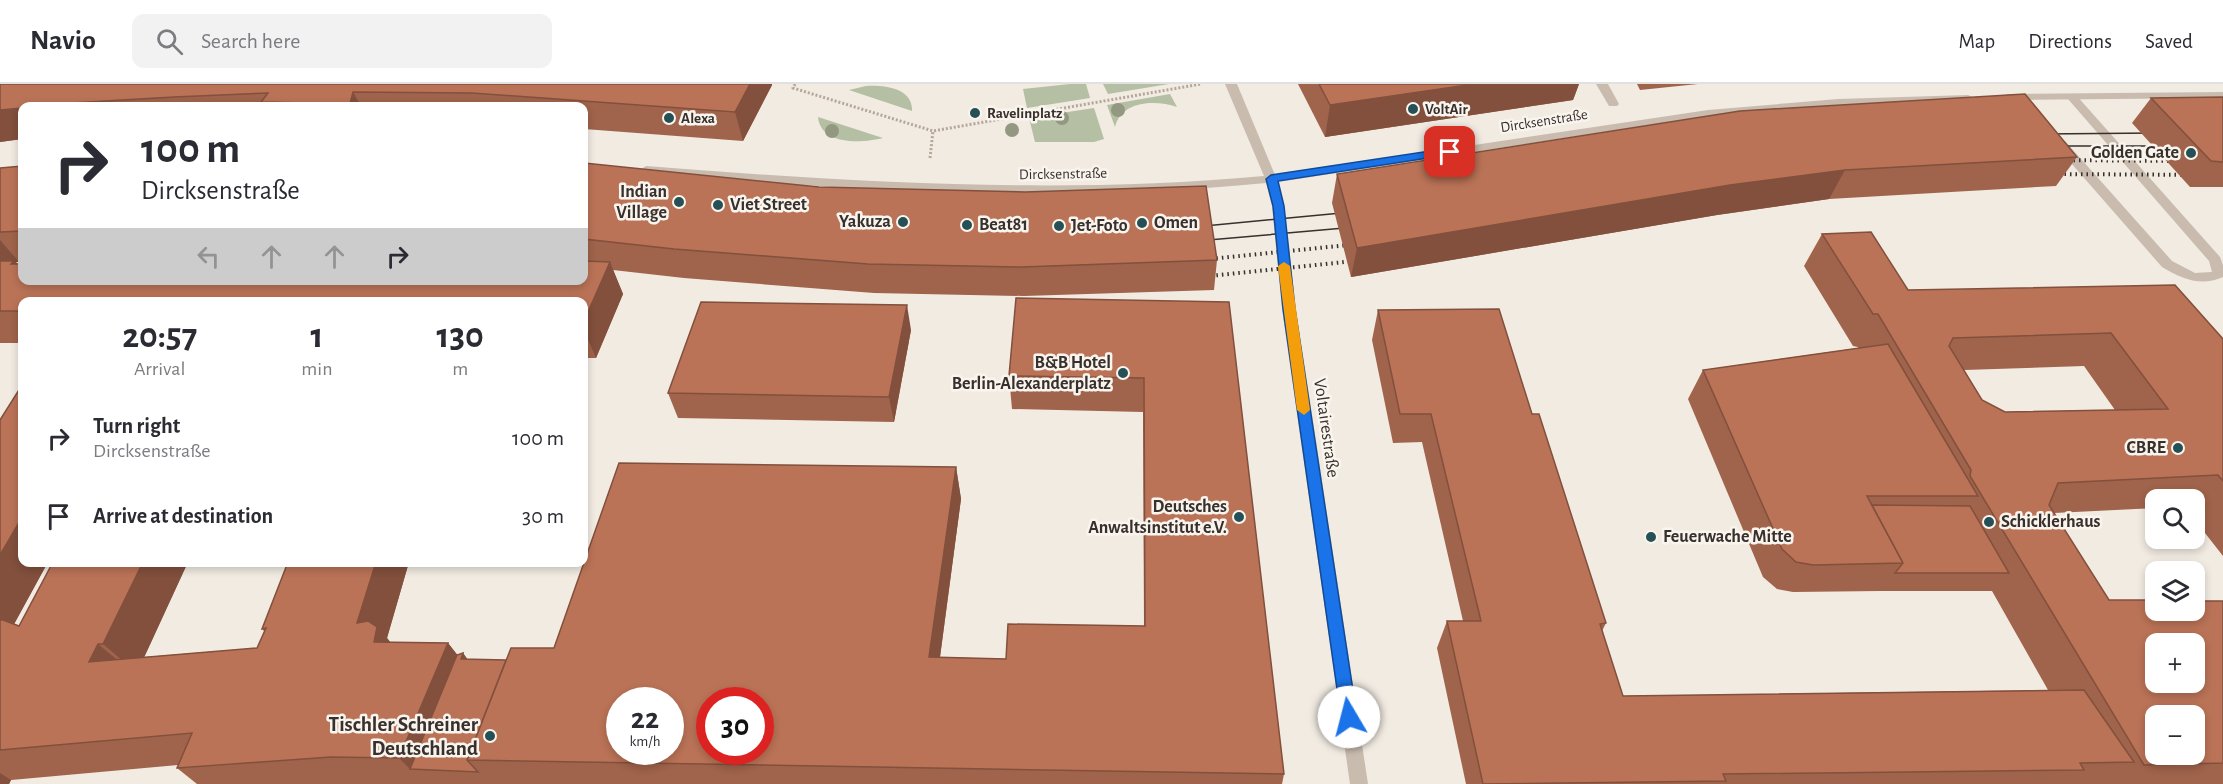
<!DOCTYPE html>
<meta charset="utf-8">
<style>
:root{--surface:#fff;--page:#f2f2f3;--text:#2b2b33;--muted:#7c7c81;--line:#e1e1e2}
body{margin:0;font-family:"Alegreya Sans",sans-serif;background:var(--page);color:var(--text);height:100vh;display:flex;flex-direction:column;font-size:22px;white-space:nowrap}
*{box-sizing:border-box;margin:0}
p{font-size:20px;color:var(--muted)}
.icon{flex:none;width:33px;height:33px;fill:none;stroke:currentColor;stroke-width:2;stroke-linecap:round;stroke-linejoin:round}
.map{position:relative;flex:1;overflow:hidden}
.sheet{position:absolute;left:18px;top:213px;width:570px;height:270px;display:flex;flex-direction:column;background:var(--surface);border-radius:12px;box-shadow:0 3px 9px #0003}
.sheet>*{flex:none}
.hud{position:absolute;left:18px;top:18px;width:570px;height:183px;border-radius:12px;box-shadow:0 3px 9px #0003;background:#fff;color:var(--text);overflow:hidden}
.fabs{position:absolute;left:2145px;top:405px;display:grid;gap:12px}
.fabs a{display:grid;place-items:center;width:60px;height:60px;border-radius:12px;background:var(--surface);box-shadow:0 3px 9px #0003;font-size:30px}
.speed{position:absolute;left:606px;top:603px;display:flex;gap:12px;font-size:30px;font-weight:700;text-align:center}
.speed>*{display:grid;place-content:center;width:78px;height:78px;border-radius:50%;background:var(--surface);box-shadow:0 3px 9px #0003;line-height:1}
.speed small{font-size:15px;font-weight:400}
.speed .limit{border:9px solid #d22;background:#fff;color:#111}
.pin{position:absolute;display:grid;place-items:center;width:51px;height:51px;color:#fff;margin:-26px;border-radius:12px;box-shadow:0 3px 9px #0006}
.me{position:absolute;width:66px;margin:-33px;rotate:352deg;stroke-linejoin:round;filter:drop-shadow(0 0 4px #0008)}
.turn{display:flex;align-items:center;gap:21px;height:126px;padding:0 24px;font-size:27px}
.turn .icon{width:78px;height:78px;stroke-width:2.5}
.turn b{display:block;font-size:42px;line-height:51px}
.lanes{display:flex;align-items:center;height:57px;padding:0 24px;background:#0003;justify-content:center;gap:30px;direction:ltr}
.lanes .off{opacity:.35}
.eta{display:flex;justify-content:space-evenly;align-items:center;height:102px;text-align:center}
.eta b{font-size:36px;font-weight:700;line-height:42px}
ul{padding:0;list-style:none}
li{display:flex;align-items:center;gap:18px;height:78px;padding:0 24px}
li div{flex:1}
li b{display:block;font-size:22px}
li em{font-style:normal}
header{display:flex;align-items:center;gap:36px;box-sizing:border-box;height:84px;padding:0 30px;background:var(--surface);border-bottom:2px solid var(--line)}
header strong{font-size:28px}
nav{display:flex;gap:33px;margin-inline-start:auto;font-size:21px}
.search{width:420px;height:54px;background:var(--page);display:flex;align-items:center;gap:15px;box-sizing:border-box;padding:0 21px;border-radius:12px;color:var(--muted);font-size:22px}
.map>svg:first-child{display:block}
</style>
<header>
<strong>Navio</strong>
<div class="search"><svg class="icon" aria-label="search" viewBox="0 0 24 24"><circle cx="10" cy="10" r="6"/><path d="M15 15l6 6"/></svg>Search here</div>
<nav><a>Map</a><a>Directions</a><a>Saved</a></nav>
</header>
<div class="map">
<svg width="2223" height="700" viewBox="0 0 2223 700">
<rect width="100%" height="100%" fill="#f1ebe2"/>
<!-- green -->
<g fill="#b5bfa3">
<polygon points="1070,0 1086,0 1090,14 1027,24 1023,5"/>
<polygon points="1103,0 1169,0 1108,10"/>
<path d="M866 2C884 1 913 4 912 27L849 6Z"/>
<path d="M1170 10 1177 23C1156 16 1122 16 1115 43L1107 21Z"/>
<polygon points="1094,24 1104,55 1094,58 1035,58 1029,34"/>
<path d="M818 33 883 54C862 59 821 62 818 33Z"/>
</g>
<g fill="none" stroke-linecap="round" stroke-linejoin="round">
<!-- path -->
<g stroke="#b5a699" stroke-width="3" stroke-dasharray="2 2" stroke-linecap="butt">
<polyline points="795,0 793,4 933,47 1201,0"/>
<polyline points="930,74 933,47"/>
</g>
<!-- lane -->
<g fill="#c9bcaf" fill-rule="evenodd">
<polygon points="1596,0 1608,0 1619,20 1617,22 1609,22"/>
<path d="M2072 10 2076 11 2220 173 2223 181V193C2201 203 2182 195 2162 183L2057 63V57H2065L2172 177 2195 189 2212 188 2209 177 2068 15V11Z"/>
</g>
<!-- street -->
<g fill="#c9bcaf" fill-rule="evenodd">
<path d="M1225 0H1237L1275 91 1708 26 1838 15 1968 11 1974 14 1968 17 1838 22 1708 32 1278 98 1284 122 1296 225 1368 700H1350L1282 225 1272 122 1266 99C1059 119 853 106 646 90L640 86 646 82C852 98 1057 111 1264 92Z"/>
<polygon points="2223,8 2223,14 2007,16 2001,13 2007,10"/>
</g>
<!-- tram -->
<g stroke="#38302c" stroke-width="1.5">
<polyline points="2040,50 2157,49"/>
<polyline points="2052,62 2169,62"/>
<polyline points="1194,143 1352,128"/>
<polyline points="1197,157 1356,143"/>
</g>
<!-- rail -->
<g stroke="#38302c" stroke-width="4" stroke-dasharray="1.5 4" stroke-linecap="butt">
<polyline points="2057,76 2183,77"/>
<polyline points="2048,90 2223,91"/>
<polyline points="1200,176 1358,160"/>
<polyline points="1200,193 1364,176"/>
</g>
</g>
<!-- trees -->
<g fill="#939881">
<circle cx="1118" cy="26" r="7"/>
<circle cx="1062" cy="34" r="7"/>
<circle cx="1012" cy="46" r="7"/>
<circle cx="832" cy="47" r="7"/>
</g>
<!-- wall -->
<g fill="#a0634b" fill-rule="evenodd">
<polygon points="0,0 772,0 772,1 743,57 584,45 584,22 22,22 22,55 0,58"/>
<polygon points="1298,0 1579,0 1573,16 1325,53"/>
<polygon points="1637,0 1698,0 1640,6"/>
<polygon points="2223,13 2223,103 2190,103 2132,39 2151,14"/>
<polygon points="2077,73 2056,102 1829,115 1717,131 1351,193 1332,119 1337,90"/>
<polygon points="584,79 1217,176 1214,206 1024,212 874,209 684,194 613,186 623,210 596,274 584,274 584,218 22,218 22,259 0,259 0,84 22,82 22,178 16,178 17,180 584,196"/>
<path d="M1822 150 1908 206 2223 255V472L2194 435V416H2156V424L2054 429 2109 516 2223 517V700H1466L1437 564 1447 537H1463L1422 358 1393 359 1372 256 1378 226 1532 330 1606 539 1602 547 1623 612 2048 606 1992 507H1880L1793 508 1777 505 1763 493 1688 315 1703 286 1858 264V263L1853 262 1804 182ZM2084 282 2115 326 2005 328 1982 316 1964 286Z"/>
<polygon points="1229,218 1284,690 1282,700 197,700 177,684 178,681 11,696 9,700 0,700 0,336 22,301 22,478 48,478 14,540 19,542 188,478 144,573 257,564 265,548 262,545 288,478 409,478 387,554 390,558 448,559 457,571 463,569 467,575 506,576 554,564 956,383 961,415 940,573 1006,575 1144,542 1143,328 1012,325 1009,292"/>
<polygon points="911,246 894,338 678,334 668,309"/>
</g>
<!-- shaded-wall -->
<g fill="#82503d">
<polygon points="750,0 772,0 772,1 743,57 735,28"/>
<polygon points="1474,0 1579,0 1573,16 1325,53 1330,21"/>
<polygon points="353,8 361,22 351,22 350,20"/>
<polygon points="22,24 22,55 0,58 0,26"/>
<polygon points="1845,86 1829,115 1717,131 1351,193 1357,164 1730,101"/>
<polygon points="0,156 19,178 16,178 22,186 0,180"/>
<polygon points="610,178 623,210 596,274 584,246 584,237"/>
<polygon points="907,221 911,246 894,338 889,313"/>
<polygon points="956,383 961,415 936,603 929,573"/>
<polygon points="18,440 22,444 22,478 48,478 0,566 0,471"/>
<polygon points="143,478 188,478 137,589 103,560"/>
<polygon points="376,478 409,478 387,554 402,573 382,567 357,539"/>
<polygon points="448,559 471,588 410,685 399,674"/>
<polygon points="98,560 133,589 89,578"/>
<polygon points="463,569 476,587 461,575"/>
<polygon points="0,689 11,696 9,700 0,700"/>
</g>
<!-- building -->
<g fill="#ba7357" stroke="#82503d" stroke-width="1.5" fill-rule="evenodd">
<polygon points="0,0 750,0 735,28 472,9 353,8 350,20 261,18 268,9 174,13 22,22 22,24 0,26"/>
<polygon points="1319,0 1474,0 1330,21"/>
<polygon points="2025,10 2077,73 1845,86 1730,101 1357,164 1337,90 1740,27"/>
<polygon points="2223,13 2223,78 2211,77 2151,14"/>
<polygon points="584,79 819,103 1025,108 1206,102 1217,176 1022,183 868,180 674,165 584,155"/>
<polygon points="22,82 22,147 0,148 0,84"/>
<path d="M1871 148 1908 206 2175 201 2223 255V397L2218 391 2058 399 2049 421 2109 516H2156V526H2194V517H2223V679L2144 681 1970 392 1971 386 1878 230H1873L1822 150ZM2111 249 2168 325 2005 328 1982 316 1949 262 1953 254ZM2156 560H2194V598H2156ZM2156 632H2194V670H2156Z"/>
<polygon points="0,177 14,177 11,180 22,180 22,196 584,196 584,177 610,178 584,237 584,218 22,218 22,227 0,227"/>
<path d="M1016 214 1229 218 1284 690 467 676 511 564H554L619 379 956 383 929 573 1006 575 1008 540 1145 542 1144 294 1009 292ZM620 616H670V668H620ZM710 616H760V668H710Z"/>
<polygon points="701,218 907,221 889,313 668,309"/>
<polygon points="1499,225 1532,330 1539,330 1606,539 1600,540 1623,612 2084,606 2134,678 2080,679 2084,686 1723,690 1726,697 1483,700 1447,537 1481,537 1431,330 1400,330 1378,226"/>
<polygon points="1888,260 1978,412 1867,412 1903,479 1813,481 1796,478 1782,465 1703,286"/>
<polygon points="22,301 22,441 18,440 0,471 0,336"/>
<polygon points="1872,421 1970,422 2009,489 1895,489 1903,479"/>
<polygon points="53,478 143,478 103,560 98,560 89,578 257,564 266,544 262,545 288,478 376,478 357,539 368,537 377,543 374,558 448,559 399,674 331,673 177,684 192,649 0,666 0,536 3,536 19,542"/>
<polygon points="463,569 461,575 506,576 467,676 478,688 410,685 457,571"/>
</g>
<!-- route -->
<polygon fill="#1a73e8" stroke="#114b97" stroke-width="1.5" points="1450,64 1456,68 1454,70 1278,97 1284,122 1295,225 1357,633 1355,638 1349,640 1343,638 1341,633 1283,225 1273,122 1266,95 1271,91"/>
<!-- slow -->
<polygon fill="#f59e0b" points="1284,178 1290,182 1310,326 1304,331 1297,326 1278,182"/>
<!-- markers -->
<g fill="#255156" stroke="#f9f5ee" stroke-width="2">
<circle cx="1413" cy="25" r="6"/>
<circle cx="975" cy="29" r="6"/>
<circle cx="669" cy="34" r="6"/>
<circle cx="2191" cy="69" r="6"/>
<circle cx="679" cy="118" r="6"/>
<circle cx="718" cy="121" r="6"/>
<circle cx="903" cy="138" r="6"/>
<circle cx="1142" cy="139" r="6"/>
<circle cx="967" cy="141" r="6"/>
<circle cx="1059" cy="142" r="6"/>
<circle cx="1123" cy="289" r="6"/>
<circle cx="2178" cy="364" r="6"/>
<circle cx="1239" cy="433" r="6"/>
<circle cx="1989" cy="438" r="6"/>
<circle cx="1651" cy="453" r="6"/>
<circle cx="490" cy="652" r="6"/>
</g>
<g text-anchor="middle" dominant-baseline="central" stroke-width="5" stroke-linejoin="round" paint-order="stroke">
<!-- far-poi labels -->
<g font-size="15" font-weight="bold" fill="#38302c" stroke="#f9f5ee" text-anchor="start">
<text x="1425" y="25">VoltAir</text>
<text x="987" y="29">Ravelinplatz</text>
<text x="681" y="34">Alexa</text>
</g>
<!-- far-street labels -->
<g font-size="15" fill="#38302c" stroke="#f9f5ee">
<text transform="translate(1544 37) rotate(-9)">Dircksenstraße</text>
<text transform="translate(1063 90) rotate(-1)">Dircksenstraße</text>
</g>
<!-- poi labels -->
<g font-size="18" font-weight="bold" fill="#38302c" stroke="#f9f5ee" text-anchor="end">
<text x="2179" y="69">Golden Gate</text>
<text x="667" y="108">Indian<tspan x="667" dy="21">Village</tspan></text>
<text x="730" y="121" text-anchor="start">Viet Street</text>
<text x="891" y="138">Yakuza</text>
<text x="1154" y="139" text-anchor="start">Omen</text>
<text x="979" y="141" text-anchor="start">Beat81</text>
<text x="1071" y="142" text-anchor="start">Jet-Foto</text>
<text x="1111" y="279">B&amp;B Hotel<tspan x="1111" dy="21">Berlin-Alexanderplatz</tspan></text>
<text x="2166" y="364">CBRE</text>
<text x="1227" y="423">Deutsches<tspan x="1227" dy="21">Anwaltsinstitut e.V.</tspan></text>
<text x="2001" y="438" text-anchor="start">Schicklerhaus</text>
<text x="1663" y="453" text-anchor="start">Feuerwache Mitte</text>
</g>
<!-- street labels -->
<g font-size="18" fill="#38302c" stroke="#f9f5ee">
<text transform="translate(1326 344) rotate(82)">Voltairestraße</text>
</g>
<!-- near-poi labels -->
<g font-size="21" font-weight="bold" fill="#38302c" stroke="#f9f5ee" text-anchor="end">
<text x="478" y="640">Tischler Schreiner<tspan x="478" dy="24">Deutschland</tspan></text>
</g>
</g>
</svg>
<div class="fabs">
<a><svg class="icon" aria-label="search" viewBox="0 0 24 24"><circle cx="10" cy="10" r="6"/><path d="M15 15l6 6"/></svg></a>
<a><svg class="icon" aria-label="layers" viewBox="0 0 24 24"><path d="M12 4l9 5-9 5-9-5zM3 14l9 5 9-5"/></svg></a>
<a>+</a>
<a>−</a>
</div>
<div class="speed"><div>22<small>km/h</small></div><div class="limit">30</div></div>
<div class="pin" style="left:1450px;top:68px;background:#d93025"><svg class="icon" aria-label="arrive" viewBox="0 0 24 24"><path d="M6 21V4h12l-3 4 3 4H6"/></svg></div>
<svg class="me" style="left:1349px;top:633px" viewBox="-20 -20 40 40"><circle r="19" fill="#fff"/><path d="M0-13L10 11 0 6-10 11z" fill="#1a73e8"/></svg>
<div class="hud">
<div class="turn"><svg class="icon" aria-label="right" viewBox="0 0 24 24"><path d="M7 20v-9h11M14 6l5 5-5 5"/></svg><div><b>100 m</b>Dircksenstraße</div></div>
<div class="lanes"><svg class="icon off" aria-label="left" viewBox="0 0 24 24"><path d="M17 20v-9H6M10 6l-5 5 5 5"/></svg><svg class="icon off" aria-label="ahead" viewBox="0 0 24 24"><path d="M12 20V5M6 11l6-6 6 6"/></svg><svg class="icon off" aria-label="ahead" viewBox="0 0 24 24"><path d="M12 20V5M6 11l6-6 6 6"/></svg><svg class="icon" aria-label="right" viewBox="0 0 24 24"><path d="M7 20v-9h11M14 6l5 5-5 5"/></svg></div>
</div>
<section class="sheet">
<div class="eta">
<div><b>20:57</b><p>Arrival</p></div>
<div><b>1</b><p>min</p></div>
<div><b>130</b><p>m</p></div>
</div>
<ul>
<li><svg class="icon" aria-label="right" viewBox="0 0 24 24"><path d="M7 20v-9h11M14 6l5 5-5 5"/></svg><div><b>Turn right</b><p>Dircksenstraße</p></div><em>100 m</em></li>
<li><svg class="icon" aria-label="arrive" viewBox="0 0 24 24"><path d="M6 21V4h12l-3 4 3 4H6"/></svg><div><b>Arrive at destination</b></div><em>30 m</em></li>
</ul>
</section>
</div>
